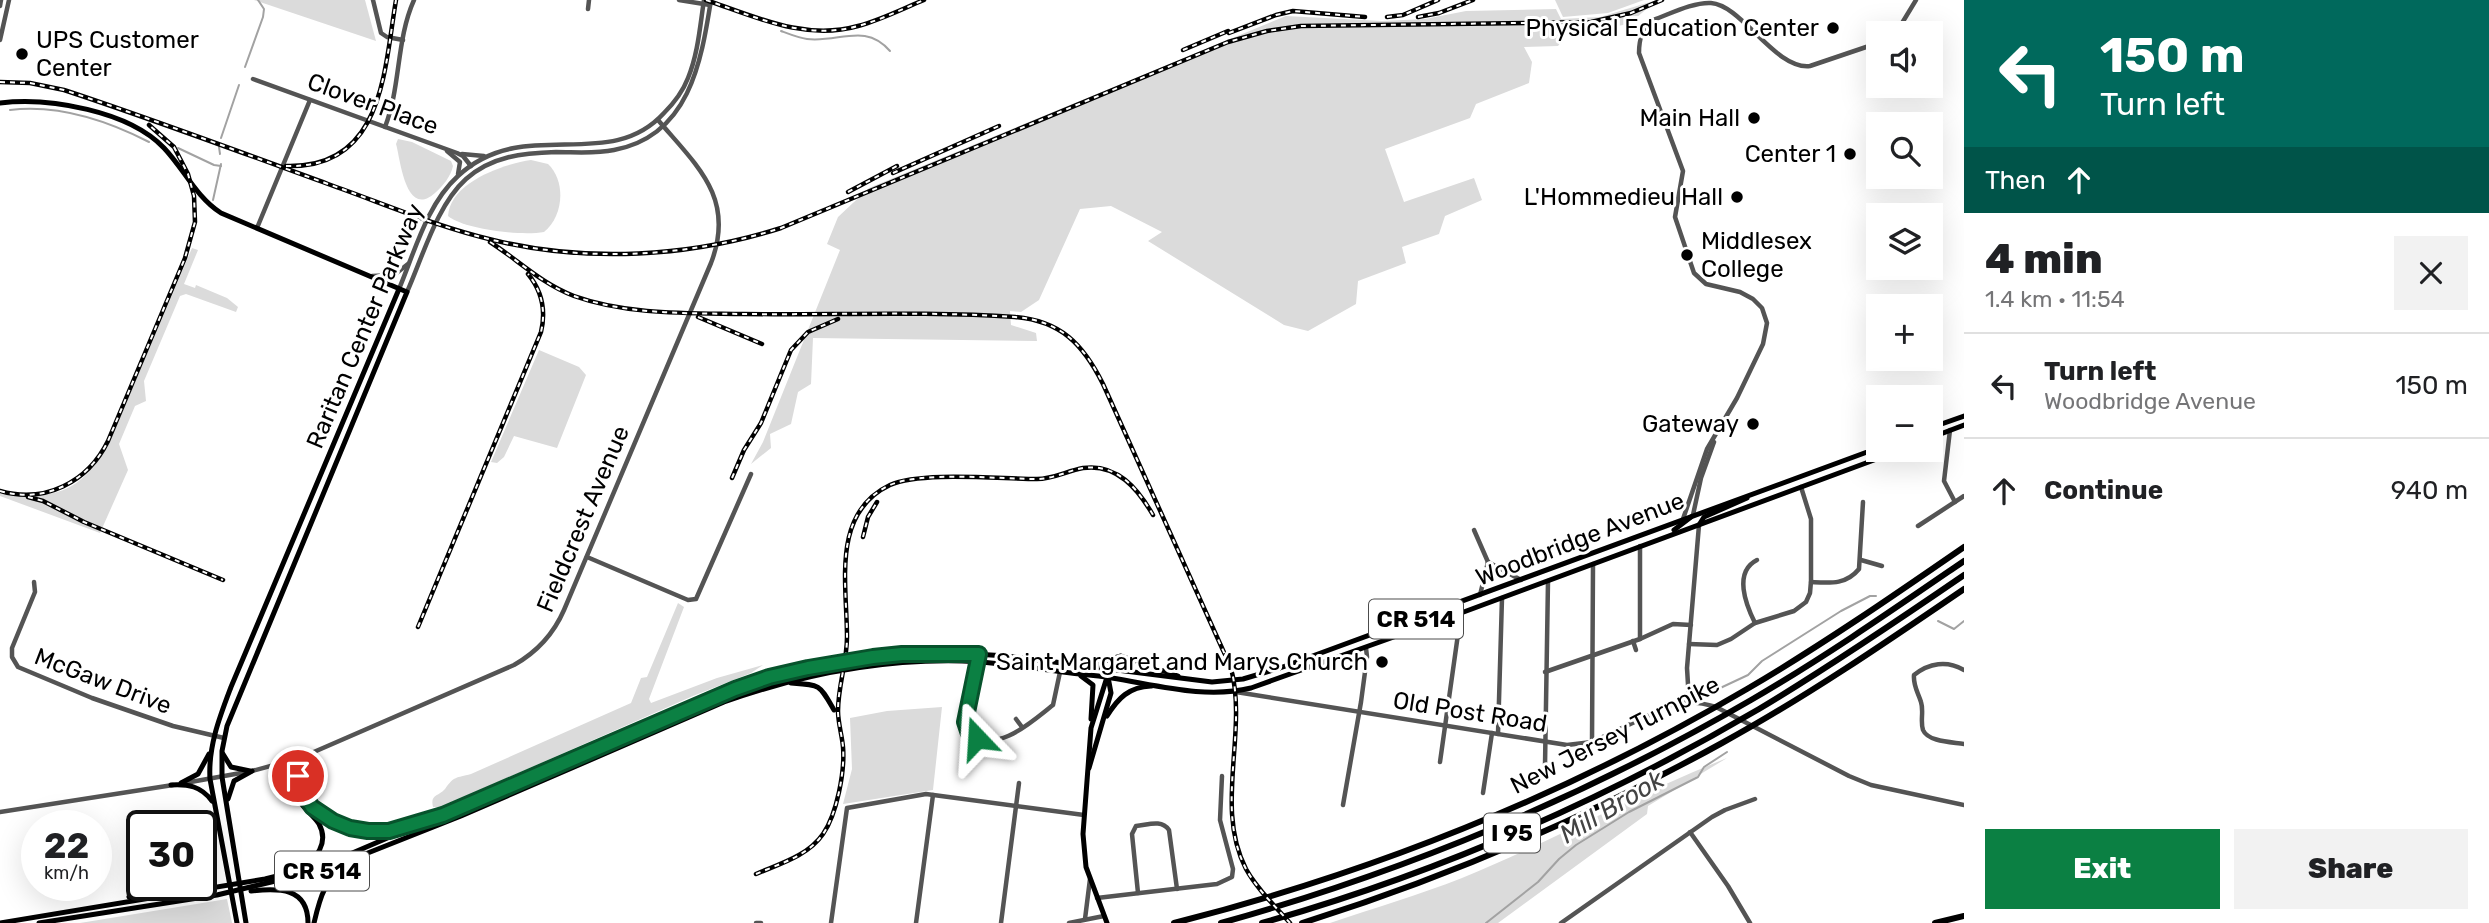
<!DOCTYPE html>
<meta charset="utf-8">
<style>
:root{--surface:#fff;--page:#f2f2f2;--text:#202124;--muted:#757577;--line:#e0e0e0;--accent:#0b8043}
body{margin:0;font-family:Rubik,sans-serif;background:var(--page);color:var(--text);height:100vh;display:flex;flex-direction:column;font-size:26px;white-space:nowrap}
*{box-sizing:border-box;margin:0}
p{font-size:23px;color:var(--muted)}
.icon{flex:none;width:38px;height:38px;fill:none;stroke:currentColor;stroke-width:2;stroke-linecap:round;stroke-linejoin:round}
.map{position:relative;flex:1;overflow:hidden}
.drawer{display:flex;flex-direction:column;background:var(--surface);width:525px}
.drawer>*{flex:none}
.guide{background:#00695c;color:#fff;overflow:hidden}
.tools{position:absolute;left:1866px;top:21px;display:grid;gap:14px}
.tools a{display:grid;place-items:center;width:77px;height:77px;border-radius:0px;background:var(--surface);box-shadow:0 7px 28px #0002;font-size:35px}
.speed{position:absolute;left:21px;top:810px;display:flex;gap:14px;font-size:35px;font-weight:700;text-align:center}
.speed>*{display:grid;place-content:center;width:91px;height:91px;border-radius:50%;background:var(--surface);box-shadow:0 7px 28px #0002;line-height:1}
.speed small{font-size:18px;font-weight:400}
.speed .limit{border:4px solid #111;border-radius:10px;background:#fff;color:#111}
.pin{position:absolute;display:grid;place-items:center;width:60px;height:60px;color:#fff;margin:-30px;border:4px solid #fff;border-radius:50%;box-shadow:0 2px 7px #0007}
.me{position:absolute;width:77px;margin:-38px;rotate:340deg;stroke-linejoin:round;filter:drop-shadow(0 0 5px #0008)}
.turn{display:flex;align-items:center;gap:24px;height:147px;padding:0 21px;font-size:32px}
.turn .icon{width:91px;height:91px;stroke-width:2.5}
.turn b{display:block;font-size:49px;line-height:60px}
.then{display:flex;align-items:center;height:66px;padding:0 21px;background:#0003;gap:14px;font-size:26px}
.round{display:grid;place-items:center;flex:none;width:74px;height:74px;border-radius:0px;background:var(--page)}
.headline{display:flex;align-items:center;justify-content:space-between;height:119px;padding:0 21px}
h1{font-size:42px;font-weight:800;line-height:52px}
.button{display:flex;gap:14px;margin-top:auto;padding:14px 21px}
.button a{flex:1;height:80px;border-radius:0px;background:var(--accent);color:#fff;font-size:28px;font-weight:800;line-height:80px;text-align:center}
.button a+a{background:var(--page);color:var(--text)}
ul{padding:0;list-style:none}
li{display:flex;align-items:center;gap:21px;height:105px;padding:0 21px;border-top:2px solid var(--line)}
li div{flex:1}
li b{display:block;font-size:26px}
li em{font-style:normal}
main{display:flex;flex:1;min-height:0}
.map>svg:first-child{display:block}
</style>
<main>
<div class="map">
<svg width="1964" height="923" viewBox="0 0 1964 923">
<rect width="100%" height="100%" fill="#fff"/>
<!-- green -->
<g fill="#dbdbdb">
<polygon points="254,0 365,0 376,41"/>
<polygon points="1555,0 1644,0 1608,13 1563,17"/>
<polygon points="1657,0 1629,24 1611,27 1572,27 1558,46 1524,47 1532,62 1529,83 1476,104 1470,118 1385,149 1404,202 1474,178 1482,200 1445,216 1439,234 1402,247 1406,263 1358,281 1356,304 1308,331 1284,325 1148,241 1162,232 1111,206 1080,209 1039,300 1021,312 1010,311 1011,325 1036,333 1037,341 813,338 811,384 798,392 791,424 770,434 771,448 751,464 763,442 840,250 827,244 838,217 869,188 1286,16 1382,21 1425,19 1466,11 1556,9 1561,19 1600,17"/>
<path d="M398 139 412 142 451 161 453 166C451 176 443 186 435 193 405 220 400 156 396 144Z"/>
<path d="M531 160 548 164C566 181 564 216 544 232 522 236 466 230 448 216 450 182 504 164 531 160Z"/>
<path d="M192 248 198 250 184 284 195 288 196 285 227 298 238 307 236 312 186 294 180 296 144 381 146 401 135 406 119 444 128 470 100 533 0 496V494C54 498 76 496 107 448Z"/>
<polygon points="539,350 579,367 586,375 557,448 514,436 504,457 497,463 491,462"/>
<path d="M678 603 684 607 649 699 651 703 717 678 763 665 751 673 693 696 441 807H433C430 794 438 797 445 789 454 776 456 778 471 774L631 703 641 678 647 677Z"/>
<polygon points="942,707 933,790 843,804 852,769 850,718 887,711"/>
<path d="M1727 758 1648 806 1647 814 1498 923H1330C1374 908 1419 895 1462 878 1552 841 1637 794 1727 758Z"/>
<polygon points="227,899 232,923 80,923"/>
</g>
<g fill="none" stroke-linecap="round" stroke-linejoin="round">
<!-- stream -->
<g stroke="#a2a2a2" stroke-width="2">
<path d="M781 31C789 34 799 38 807 39 839 43 865 22 890 51"/>
<polyline points="245,67 263,17 264,9 258,0"/>
<path d="M10 110C59 104 106 120 149 142"/>
<polyline points="221,138 239,85"/>
<polyline points="219,147 220,154"/>
<polyline points="178,148 214,165 221,166"/>
<polyline points="213,200 221,164"/>
<polyline points="1938,621 1954,629 1964,621"/>
<polyline points="1716,690 1748,675 1762,661 1841,611 1870,596 1876,596"/>
<polyline points="1486,923 1538,882 1559,859 1576,845 1629,812 1698,777 1704,767 1727,752"/>
</g>
<!-- minor -->
<g stroke="#545454" stroke-width="4.5">
<polyline points="373,0 381,33 387,37 403,40"/>
<polyline points="679,0 710,5"/>
<polyline points="0,6 1,0"/>
<polyline points="588,9 589,0"/>
<polyline points="1896,33 1916,0"/>
<polyline points="0,40 9,0"/>
<polyline points="253,79 457,153 463,156 471,166"/>
<path d="M385 127C401 86 396 40 414 0"/>
<polyline points="447,151 460,162 458,174"/>
<polyline points="462,154 484,156"/>
<polyline points="257,228 310,100"/>
<polyline points="372,276 394,275 408,264"/>
<path d="M399 289C415 251 427 204 458 176 473 162 493 152 514 148 567 138 623 158 664 113 674 103 683 91 688 78 698 54 700 26 704 0"/>
<path d="M407 292C423 256 437 205 466 179 492 156 523 153 556 152 575 152 595 154 614 150 689 136 701 63 711 0"/>
<polyline points="1950,430 1944,481 1955,502"/>
<polyline points="1693,515 1701,478 1714,442"/>
<path d="M1683 519 1707 449 1737 398 1763 344 1767 323 1762 308 1753 299 1740 292 1706 284 1694 273 1675 217 1683 171 1639 53C1639 39 1642 28 1653 20 1670 14 1693 2 1711 3 1742 5 1775 70 1810 66L1878 43"/>
<polyline points="1918,526 1964,496"/>
<polyline points="1474,530 1488,562"/>
<polyline points="1640,546 1640,639"/>
<polyline points="587,557 688,600 696,599 751,474"/>
<polyline points="1861,560 1882,566"/>
<polyline points="1488,562 1521,580"/>
<polyline points="34,582 35,592 12,648 12,657 18,667 92,698 173,726 224,738"/>
<path d="M1811 582C1830 583 1846 585 1859 569L1863 502"/>
<polyline points="1480,595 1488,562"/>
<path d="M1755 623C1746 605 1733 572 1757 560"/>
<polyline points="1633,641 1636,650"/>
<polyline points="1689,644 1717,645 1731,639 1755,623 1794,611 1806,602 1810,593 1811,581 1811,519 1801,487"/>
<path d="M978 661 965 722 969 734C998 754 1031 722 1053 705L1060 672"/>
<path d="M1964 670C1947 660 1929 663 1914 675 1913 686 1918 692 1921 702 1924 711 1920 721 1923 730 1928 742 1953 742 1964 744"/>
<polyline points="1545,672 1640,639 1673,624 1691,625"/>
<path d="M1236 692 1567 745 1592 742 1673 704C1688 701 1701 702 1716 707L1849 776 1871 785 1964 805"/>
<polyline points="1689,701 1687,668 1699,525"/>
<polyline points="1016,719 1022,727"/>
<polyline points="1498,734 1502,598"/>
<polyline points="1592,742 1593,564"/>
<polyline points="1440,762 1461,613"/>
<polyline points="1537,777 1542,775 1545,766 1548,581"/>
<path d="M185 783 252 771 300 758 514 665C537 652 554 633 564 610L711 263C736 198 697 166 658 120"/>
<polyline points="1483,793 1492,733"/>
<polyline points="1343,805 1361,702 1367,657 1366,648"/>
<polyline points="0,812 173,785"/>
<polyline points="1690,832 1728,886 1750,923"/>
<path d="M1138 893 1132 834 1136 826C1148 825 1161 819 1169 830L1177 889"/>
<polyline points="1097,898 1217,884 1232,877 1233,869 1220,820 1222,776"/>
<polyline points="1085,919 1090,879"/>
<polyline points="756,923 761,923"/>
<polyline points="831,923 847,808 926,794 1084,815"/>
<polyline points="916,923 933,795"/>
<polyline points="1001,923 1019,783"/>
<polyline points="1069,923 1104,916"/>
<polyline points="1561,923 1712,817 1725,810 1755,799"/>
</g>
<!-- major -->
<g stroke="#000" stroke-width="5">
<path d="M0 103C49 97 129 111 164 148 184 169 196 197 221 213L407 292 227 726 222 751V777L246 923"/>
<polyline points="1930,428 1964,416"/>
<polyline points="1930,438 1964,425"/>
<polyline points="1699,525 1704,517 1747,498"/>
<polyline points="1674,530 1691,517"/>
<polyline points="1091,665 1121,656 1178,676"/>
<polyline points="1081,676 1093,685 1091,719"/>
<path d="M791 683C821 685 819 684 834 710"/>
<path d="M1107 716C1118 698 1129 687 1151 686"/>
<polyline points="223,754 231,767 250,771"/>
<path d="M290 761C299 773 299 789 307 801 326 831 377 835 408 827"/>
<path d="M290 761C289 773 295 792 301 803 306 811 314 816 319 824 329 842 317 860 300 868"/>
<polyline points="1089,768 1111,693 1108,677"/>
<polyline points="181,783 198,774 209,754"/>
<path d="M171 785C188 784 201 786 212 801"/>
<polyline points="228,799 234,781 252,771"/>
<polyline points="201,860 211,841 214,817"/>
<path d="M251 891C278 888 308 887 308 923"/>
<polyline points="129,897 165,886"/>
<polyline points="0,923 265,879 329,863 735,689 808,668 902,654 958,653 1007,656 1212,682 1243,679 1280,668 1878,448"/>
<path d="M39 923 217 895 330 868 461 816 724 702C800 675 881 659 962 661 1005 662 1047 671 1089 675 1142 680 1198 701 1251 688L1461 613 1901 450"/>
<path d="M237 923 210 779C208 746 220 716 231 687L399 289"/>
<path d="M314 923C320 897 325 877 350 864"/>
<polyline points="1107,923 1086,867 1083,834 1091,728 1113,658"/>
</g>
<!-- highway -->
<g stroke="#000" stroke-width="6">
<path d="M1174 923C1375 872 1568 794 1747 689 1822 645 1893 596 1964 547"/>
<path d="M1221 923C1406 871 1584 797 1751 700 1825 657 1894 609 1964 561"/>
<path d="M1262 923C1435 874 1604 800 1759 709 1829 667 1897 621 1964 575"/>
<path d="M1302 923C1448 877 1588 817 1722 743 1806 697 1885 643 1964 589"/>
<polyline points="1935,923 1964,916"/>
</g>
<!-- rail casing -->
<g stroke="#000" stroke-width="4.5">
<g id="rail">
<path d="M706 0C756 17 805 41 858 26 881 20 902 9 924 0"/>
<polyline points="1387,17 1403,15 1438,0"/>
<polyline points="1418,17 1439,13 1473,0"/>
<polyline points="1229,33 1276,15 1293,11 1365,17"/>
<polyline points="1183,50 1228,31"/>
<path d="M0 82 30 83 64 90C152 119 240 152 328 184 382 203 437 227 493 240 587 263 690 257 781 228L1228 42 1267 31 1301 26 1591 22 1631 13 1662 0"/>
<path d="M286 166C384 169 384 70 396 0"/>
<polyline points="893,173 999,126"/>
<polyline points="848,192 897,166"/>
<path d="M490 242C518 260 542 284 574 296 627 315 688 313 743 314 833 315 926 311 1015 317 1061 321 1083 344 1103 384L1231 668C1248 733 1214 807 1246 869 1257 889 1275 906 1290 923"/>
<polyline points="698,317 762,344"/>
<polyline points="732,478 744,450 761,423 791,350 808,332 838,319"/>
<path d="M0 491C45 504 88 482 108 441L185 258 195 222 194 196 188 174 174 147 149 125"/>
<polyline points="28,497 43,501 84,522 223,580"/>
<polyline points="863,537 868,517 877,502"/>
<path d="M418 627 541 332C546 311 542 291 528 274"/>
<path d="M756 874C779 864 808 856 823 834 837 814 845 771 843 747 842 735 838 723 838 711 838 686 847 662 847 637 847 584 831 513 890 485 921 471 1000 479 1037 479 1053 479 1067 471 1083 468 1117 463 1138 489 1153 515"/>
</g>
</g>
<!-- rail -->
<use href="#rail" stroke="#fff" stroke-width="2" stroke-dasharray="5" stroke-linecap="butt"/>
</g>
<g fill="none" stroke-linecap="round" stroke-linejoin="round">
<!-- route casing -->
<g stroke="#07532c" stroke-width="18">
<polyline id="route" points="298,776 305,796 312,807 333,821 350,828 368,831 389,831 443,815 735,689 769,677 808,668 873,657 902,654 979,654 965,722 969,734 977,738"/>
</g>
<!-- route -->
<use href="#route" stroke="#0b8043" stroke-width="12"/>
</g>
<!-- markers -->
<g fill="#000" stroke="#fff" stroke-width="2.5">
<circle cx="1833" cy="28" r="7"/>
<circle cx="22" cy="54" r="7"/>
<circle cx="1754" cy="118" r="7"/>
<circle cx="1850" cy="154" r="7"/>
<circle cx="1737" cy="197" r="7"/>
<circle cx="1687" cy="255" r="7"/>
<circle cx="1753" cy="424" r="7"/>
<circle cx="1382" cy="662" r="7"/>
</g>
<g text-anchor="middle" dominant-baseline="central" stroke-width="6" stroke-linejoin="round" paint-order="stroke">
<!-- shield labels -->
<g fill="#fff" stroke="#4c4c4c" stroke-width="2">
<rect x="1369" y="599.5" width="94" height="39" rx="5"/>
<rect x="1484" y="813.5" width="56" height="39" rx="5"/>
<rect x="275" y="851.5" width="94" height="39" rx="5"/>
</g>
<g font-size="23" font-weight="bold" fill="#000">
<text x="1416" y="619">CR 514</text>
<text x="1512" y="833">I 95</text>
<text x="322" y="871">CR 514</text>
</g>
<!-- poi labels -->
<g font-size="24" fill="#000" stroke="#fff" text-anchor="end">
<text x="1819" y="28">Physical Education Center</text>
<text x="36" y="40" text-anchor="start">UPS Customer<tspan x="36" dy="28">Center</tspan></text>
<text x="1740" y="118">Main Hall</text>
<text x="1836" y="154">Center 1</text>
<text x="1723" y="197">L'Hommedieu Hall</text>
<text x="1701" y="241" text-anchor="start">Middlesex<tspan x="1701" dy="28">College</tspan></text>
<text x="1739" y="424">Gateway</text>
<text x="1368" y="662">Saint Margaret and Marys Church</text>
</g>
<!-- street labels -->
<g font-size="24" fill="#000" stroke="#fff">
<text transform="translate(373 104) rotate(20)">Clover Place</text>
<text transform="translate(365 326) rotate(-67)">Raritan Center Parkway</text>
<text transform="translate(583 519) rotate(-67)">Fieldcrest Avenue</text>
<text transform="translate(1580 539) rotate(-21)">Woodbridge Avenue</text>
<text transform="translate(103 681) rotate(21)">McGaw Drive</text>
<text transform="translate(1470 712) rotate(9)">Old Post Road</text>
<text transform="translate(1615 735) rotate(-27)">New Jersey Turnpike</text>
</g>
<!-- water labels -->
<g font-size="26" font-style="italic" fill="#434343" stroke="#fff">
<text transform="translate(1612 807) rotate(-31)">Mill Brook</text>
</g>
</g>
</svg>
<div class="tools">
<a><svg class="icon" aria-label="sound" viewBox="0 0 24 24"><path d="M4 9h4l5-4v14l-5-4H4zM17 9q2 3 0 6"/></svg></a>
<a><svg class="icon" aria-label="search" viewBox="0 0 24 24"><circle cx="10" cy="10" r="6"/><path d="M15 15l6 6"/></svg></a>
<a><svg class="icon" aria-label="layers" viewBox="0 0 24 24"><path d="M12 4l9 5-9 5-9-5zM3 14l9 5 9-5"/></svg></a>
<a>+</a>
<a>−</a>
</div>
<div class="speed"><div>22<small>km/h</small></div><div class="limit">30</div></div>
<div class="pin" style="left:298px;top:776px;background:#d93025"><svg class="icon" aria-label="arrive" viewBox="0 0 24 24"><path d="M6 21V4h12l-3 4 3 4H6"/></svg></div>
<svg class="me" style="left:977px;top:738px" viewBox="-20 -20 40 40"><path d="M0-17L14 15 0 8-14 15z" fill="#0b8043" stroke="#fff" stroke-width="4"/></svg>
</div>
<section class="drawer">
<div class="guide">
<div class="turn"><svg class="icon" aria-label="left" viewBox="0 0 24 24"><path d="M17 20v-9H6M10 6l-5 5 5 5"/></svg><div><b>150 m</b>Turn left</div></div>
<div class="then">Then<svg class="icon" aria-label="ahead" viewBox="0 0 24 24"><path d="M12 20V5M6 11l6-6 6 6"/></svg></div>
</div>
<div class="headline"><div><h1>4 min</h1><p>1.4 km · 11:54</p></div><a class="round"><svg class="icon" aria-label="close" viewBox="0 0 24 24"><path d="M6 6l12 12M18 6L6 18"/></svg></a></div>
<ul>
<li><svg class="icon" aria-label="left" viewBox="0 0 24 24"><path d="M17 20v-9H6M10 6l-5 5 5 5"/></svg><div><b>Turn left</b><p>Woodbridge Avenue</p></div><em>150 m</em></li>
<li><svg class="icon" aria-label="ahead" viewBox="0 0 24 24"><path d="M12 20V5M6 11l6-6 6 6"/></svg><div><b>Continue</b></div><em>940 m</em></li>
</ul>
<div class="button"><a>Exit</a><a>Share</a></div>
</section>
</main>
